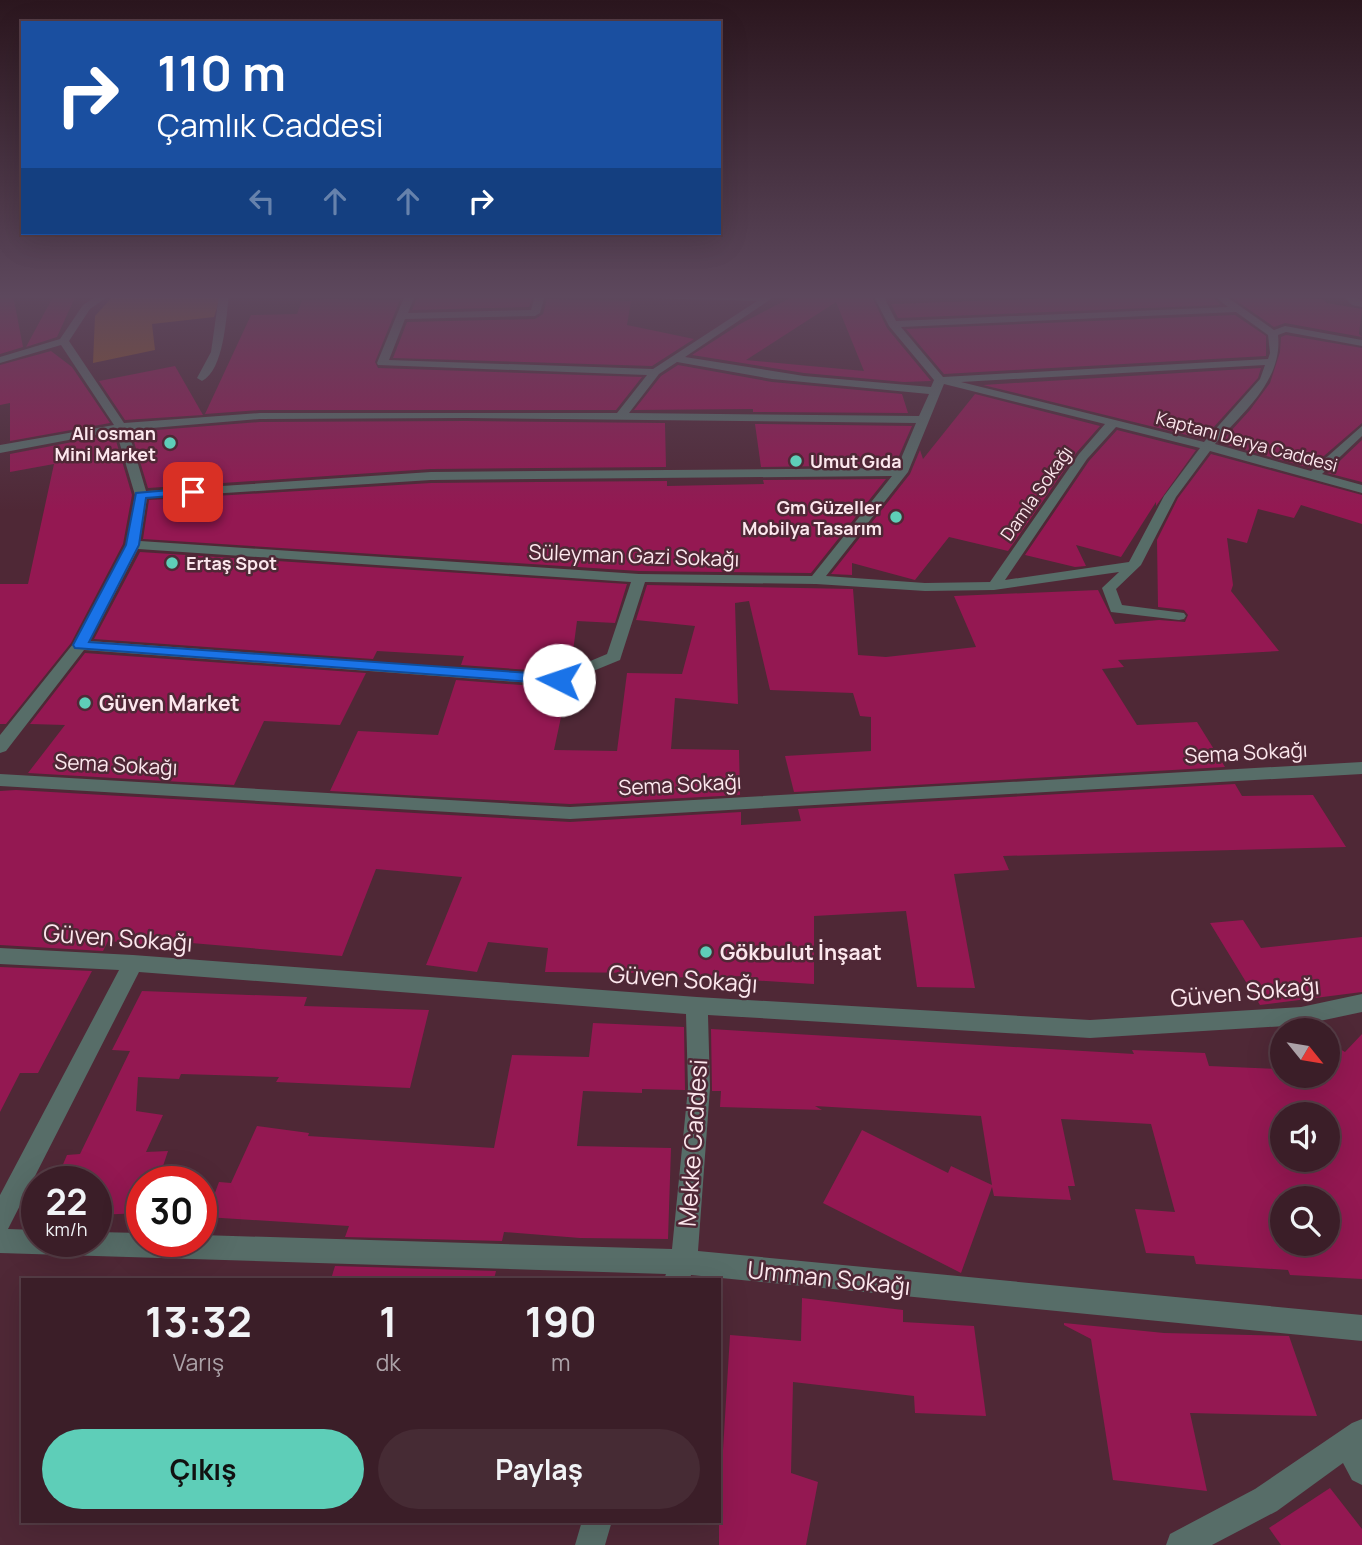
<!DOCTYPE html>
<html lang="tr">
<meta charset="utf-8">
<style>
:root{--surface:#3b1e28;--page:#462b34;--text:#f1f3f6;--muted:#aca2a8;--line:#543c45;--accent:#5eceb8}
body{margin:0;font-family:Manrope,sans-serif;background:var(--page);color:var(--text);height:100vh;display:flex;flex-direction:column;font-size:26px;white-space:nowrap}
*{box-sizing:border-box;margin:0}
p{font-size:23px;color:var(--muted)}
.icon{flex:none;width:38px;height:38px;fill:none;stroke:currentColor;stroke-width:2;stroke-linecap:round;stroke-linejoin:round}
.map{position:relative;flex:1;overflow:hidden}
.sheet{position:absolute;left:21px;top:1278px;width:700px;height:245px;display:flex;flex-direction:column;background:var(--surface);border-radius:0px;box-shadow:0 7px 28px #0002,0 0 0 2px var(--line)}
.sheet>*{flex:none}
.hud{position:absolute;left:21px;top:21px;width:700px;height:214px;border-radius:0px;box-shadow:0 7px 28px #0002,0 0 0 2px var(--line);background:#1a4fa0;color:#fff;overflow:hidden}
.needle{width:46px;rotate:120deg}
.tools{position:absolute;left:1270px;top:1018px;display:grid;gap:14px}
.tools a{display:grid;place-items:center;width:70px;height:70px;border-radius:50%;background:var(--surface);box-shadow:0 7px 28px #0002,0 0 0 2px var(--line);font-size:35px}
.speed{position:absolute;left:21px;top:1166px;display:flex;gap:14px;font-size:35px;font-weight:700;text-align:center}
.speed>*{display:grid;place-content:center;width:91px;height:91px;border-radius:50%;background:var(--surface);box-shadow:0 7px 28px #0002,0 0 0 2px var(--line);line-height:1}
.speed small{font-size:18px;font-weight:400}
.speed .limit{border:10px solid #d22;background:#fff;color:#111}
.pin{position:absolute;display:grid;place-items:center;width:60px;height:60px;color:#fff;margin:-30px;border-radius:14px;box-shadow:0 4px 10px #0006}
.me{position:absolute;width:77px;margin:-38px;rotate:274deg;stroke-linejoin:round;filter:drop-shadow(0 0 5px #0008)}
.turn{display:flex;align-items:center;gap:24px;height:147px;padding:0 21px;font-size:32px}
.turn .icon{width:91px;height:91px;stroke-width:2.5}
.turn b{display:block;font-size:49px;line-height:60px}
.lanes{display:flex;align-items:center;height:66px;padding:0 21px;background:#0003;justify-content:center;gap:35px;direction:ltr}
.lanes .off{opacity:.35}
.eta{display:flex;justify-content:space-evenly;align-items:center;height:119px;text-align:center}
.eta b{font-size:42px;font-weight:700;line-height:49px}
.primary-button{display:flex;gap:14px;margin-top:auto;padding:14px 21px}
.primary-button a{flex:1;height:80px;border-radius:42px;background:var(--accent);color:#111;font-size:28px;font-weight:700;line-height:80px;text-align:center}
.primary-button a+a{background:var(--page);color:var(--text)}
.map>svg:first-child{display:block}
</style>
<div class="map">
<svg width="1362" height="1545" viewBox="0 0 1362 1545">
<rect width="100%" height="100%" fill="#4f2836"/>
<!-- forest -->
<polygon fill="#8c5423" points="114,295 221,295 214,317 152,324 155,350 93,363 95,316"/>
<!-- building -->
<g fill="#941852" fill-rule="evenodd">
<polygon points="13,295 23,347 0,354 0,297"/>
<polygon points="54,295 76,295 57,337 26,347"/>
<path d="M796 295H871L887 328 931 381 904 382 804 373 692 355 740 324ZM836 302 864 371 746 360Z"/>
<polygon points="1141,295 1210,295 1221,305 898,318 891,304"/>
<polygon points="1231,297 1323,299 1327,303 1362,309 1359,334 1362,337 1285,323 1274,327"/>
<polygon points="420,298 532,298 529,307 412,310 416,300"/>
<polygon points="330,299 400,300 375,362 378,368 642,377 616,410 260,410 205,414 251,315 297,314 302,300"/>
<polygon points="547,299 631,301 627,325 694,339 652,366 393,358 407,322 535,319 543,314"/>
<polygon points="1235,315 1266,336 1266,356 944,374 906,329"/>
<polygon points="1286,335 1362,348 1362,423 1310,468 1220,443 1250,410 1270,383 1280,352 1281,337"/>
<polygon points="51,351 72,367 110,423 10,441 10,403 0,405 0,365"/>
<polygon points="678,365 772,382 902,394 908,413 753,412 753,409 634,410 661,376"/>
<polygon points="175,366 203,415 125,420 99,381"/>
<polygon points="1261,368 1258,378 1203,439 983,385"/>
<polygon points="975,394 1100,426 1077,452 1008,551 949,537 915,580 852,563 852,575 831,574 910,474 920,450 923,459"/>
<polygon points="466,421 665,423 666,467 431,469 148,488 131,432 260,422"/>
<polygon points="755,424 912,426 895,465 761,467"/>
<polygon points="1117,430 1196,450 1156,506 1156,502 1121,557 1076,545 1086,566 1075,567 1025,555 1089,461"/>
<polygon points="114,434 132,495 123,544 71,643 6,724 0,724 0,584 28,584 54,464 10,472 10,454"/>
<polygon points="1362,440 1362,482 1327,473"/>
<polygon points="1211,454 1362,495 1362,524 1301,505 1294,518 1258,509 1247,543 1227,538 1233,585 1231,591 1279,651 1118,660 1124,667 1102,669 1137,725 1197,722 1225,767 794,792 785,756 871,751 871,717 860,716 853,693 770,690 749,601 735,603 738,704 675,698 671,749 739,750 740,795 570,804 330,791 358,731 438,735 456,680 559,688 568,684 554,750 617,751 627,673 682,674 695,626 636,620 647,585 853,589 858,655 886,657 976,647 954,596 1098,590 1115,624 1159,620 1185,622 1188,615 1184,610 1158,607 1157,540 1178,498"/>
<polygon points="886,479 811,573 639,571 143,539 149,500 431,483 667,481 667,486 764,484 763,480"/>
<polygon points="140,552 627,584 615,623 577,621 571,666 557,672 461,665 464,656 377,651 373,659 94,639"/>
<polygon points="85,653 366,673 340,725 264,721 234,785 28,773 65,725 30,724"/>
<polygon points="1235,784 1242,796 1313,795 1346,847 1003,856 1009,870 954,874 975,988 917,987 906,911 814,916 814,984 749,980 749,976 649,978 649,973 545,972 548,948 488,942 477,972 426,965 462,877 376,869 342,956 156,940 152,945 108,941 103,951 0,945 0,791 16,790 570,822 741,812 741,825 801,821 798,809"/>
<polygon points="1243,920 1261,948 1362,937 1362,992 1260,1005 1210,923"/>
<polygon points="0,967 92,971 38,1073 20,1073 0,1112"/>
<polygon points="142,991 307,997 304,1006 429,1010 410,1088 276,1082 279,1077 181,1074 179,1079 138,1077 136,1111 163,1115 146,1152 168,1151 158,1181 142,1181 142,1213 96,1215 96,1181 56,1181 67,1155 80,1154 130,1051 112,1050"/>
<polygon points="593,1023 684,1027 685,1090 642,1089 642,1093 583,1091 577,1146 671,1148 668,1239 580,1238 504,1232 502,1241 345,1237 349,1226 206,1217 219,1182 231,1183 257,1126 309,1133 308,1136 494,1148 512,1055 589,1057"/>
<path d="M711 1029 1134 1054 1132 1050 1205 1053 1209 1066 1280 1069 1283 1066V1076H1328V1042L1345 1052 1362 1034V1279L1290 1275 1288 1270 1196 1264 1194 1256 1146 1253 1135 1209 1175 1212 1151 1124 1061 1119 1075 1186H1068L1071 1200 994 1196 992 1187 961 1273 823 1203 862 1130 948 1173 951 1166 992 1185 981 1116 815 1106 822 1110 720 1107 721 1091H712ZM1283 1115H1328V1160H1283ZM1283 1199H1328V1244H1283Z"/>
<polygon points="335,1266 496,1271 494,1279 331,1279"/>
<polygon points="802,1298 903,1310 903,1322 974,1326 986,1416 915,1413 914,1396 793,1382 791,1473 818,1482 806,1545 719,1545 719,1449 723,1450 730,1335 801,1341"/>
<polygon points="1064,1323 1164,1333 1289,1336 1317,1416 1190,1413 1207,1491 1113,1480 1091,1339 1064,1325"/>
<polygon points="1330,1488 1362,1529 1362,1545 1281,1545 1269,1528"/>
</g>
<g fill="none" stroke-linecap="round" stroke-linejoin="round">
<!-- minor -->
<g fill="#576d68" fill-rule="evenodd">
<path d="M98 295H110L90 309 69 341 124 423 260 413H617L647 375 378 365 377 363 405 295H415L408 313 531 310 535 295H545L540 313 535 316 405 319 389 360 653 369 757 301 648 298 643 295H777L685 357 804 376 931 387 934 380 889 326 873 295H883L896 321 1228 307 1213 295H1224L1274 330 1285 326 1362 340V346L1286 332 1278 335C1283 381 1242 413 1215 444L1311 471 1362 426V436L1322 474 1362 485V493L1210 451 1176 497 1141 565 1116 589 1122 605 1184 613 1186 616 1184 619 1179 620 1111 612 1102 588 1119 572 994 590 925 591 816 584 645 582 620 660 559 685 84 650 6 751 0 753V735L73 644 126 545 135 495 116 431 0 453V445L114 425 61 345 0 363V357L60 339 83 305ZM1236 312 1268 335 1270 353 1268 359 943 377 901 327ZM677 362 772 379 929 394 919 416 629 413 659 374ZM1265 365 1260 379 1204 442 961 382ZM944 384 1105 424 1079 454 990 582 925 583 826 576 908 472ZM466 418 916 423 897 468 431 472 146 491 128 430 260 419ZM1116 427 1200 448 1164 496 1129 562 1005 580 1087 459ZM892 476 812 576 639 574 140 541 147 498 431 480ZM138 549 631 582 607 654 557 675 90 641Z"/>
<path d="M219 295H229C226 318 224 370 202 381L197 378 211 352Z"/>
<polygon points="1342,295 1352,295 1362,301 1362,307 1352,305"/>
<polygon points="1362,762 1362,774 570,819 0,786 0,774 570,807"/>
<path d="M0 948 133 955 697 997 1090 1020 1301 1007 1362 994V1012L1301 1025 1090 1038 708 1015 710 1088 698 1251 1362 1315V1341L691 1275 690 1279H664L666 1274 0 1253V1195L119 970 0 964ZM139 972 686 1014 688 1088 672 1249 201 1235V1241H142V1233L96 1232V1241H37V1230L8 1229Z"/>
<polygon points="1362,1419 1362,1485 1352,1480 1343,1463 1277,1511 1212,1545 1166,1545 1170,1534 1255,1489 1352,1423"/>
<polygon points="582,1521 612,1521 605,1545 575,1545"/>
</g>
</g>
<!-- sky -->
<linearGradient id="sky" x2="0" y2="1"><stop stop-color="#2b161e"/><stop offset="0.58" stop-color="#5d485d"/><stop offset="1" stop-color="#5d485d" stop-opacity="0"/></linearGradient>
<rect width="1362" height="511" fill="url(#sky)"/>
<!-- route -->
<polygon fill="#1a73e8" stroke="#114b97" stroke-width="2" points="193,488 197,489 197,494 146,498 139,545 89,642 559,675 566,680 559,684 75,648 73,645 126,545 136,493"/>
<!-- markers -->
<g fill="#5eceb8" stroke="#4f2836" stroke-width="2.5">
<circle cx="170" cy="443" r="7"/>
<circle cx="796" cy="461" r="7"/>
<circle cx="896" cy="517" r="7"/>
<circle cx="172" cy="563" r="7"/>
<circle cx="85" cy="703" r="7"/>
<circle cx="706" cy="952" r="7"/>
</g>
<g text-anchor="middle" dominant-baseline="central" stroke-width="5" stroke-linejoin="round" paint-order="stroke">
<!-- far-poi labels -->
<g font-size="18" font-weight="bold" fill="#fce7ed" stroke="#4f2836" text-anchor="end">
<text x="156" y="433">Ali osman<tspan x="156" dy="21">Mini Market</tspan></text>
<text x="810" y="461" text-anchor="start">Umut Gıda</text>
<text x="882" y="507">Gm Güzeller<tspan x="882" dy="21">Mobilya Tasarım</tspan></text>
<text x="186" y="563" text-anchor="start">Ertaş Spot</text>
</g>
<!-- far-street labels -->
<g font-size="18" fill="#fce7ed" stroke="#4f2836">
<text transform="translate(1247 441) rotate(15)">Kaptanı Derya Caddesi</text>
<text transform="translate(1036 493) rotate(-55)">Damla Sokağı</text>
</g>
<!-- street labels -->
<g font-size="21" fill="#fce7ed" stroke="#4f2836">
<text transform="translate(634 555) rotate(2)">Süleyman Gazi Sokağı</text>
<text transform="translate(1246 752) rotate(-3)">Sema Sokağı</text>
<text transform="translate(116 764) rotate(3)">Sema Sokağı</text>
<text transform="translate(680 784) rotate(-3)">Sema Sokağı</text>
</g>
<!-- poi labels -->
<g font-size="21" font-weight="bold" fill="#fce7ed" stroke="#4f2836" text-anchor="start">
<text x="99" y="703">Güven Market</text>
<text x="720" y="952">Gökbulut İnşaat</text>
</g>
<!-- near-street labels -->
<g font-size="24" fill="#fce7ed" stroke="#4f2836">
<text transform="translate(118 937) rotate(4)">Güven Sokağı</text>
<text transform="translate(683 978) rotate(4)">Güven Sokağı</text>
<text transform="translate(1245 991) rotate(-5)">Güven Sokağı</text>
<text transform="translate(692 1143) rotate(-86)">Mekke Caddesi</text>
<text transform="translate(829 1277) rotate(6)">Umman Sokağı</text>
</g>
</g>
</svg>
<div class="tools">
<a><svg class="needle" viewBox="-14 -14 28 28"><path d="M0-13l5 13h-10z" fill="#e53935"/><path d="M0 13l5-13h-10z" fill="#aca2a8"/></svg></a>
<a><svg class="icon" aria-label="sound" viewBox="0 0 24 24"><path d="M4 9h4l5-4v14l-5-4H4zM17 9q2 3 0 6"/></svg></a>
<a><svg class="icon" aria-label="search" viewBox="0 0 24 24"><circle cx="10" cy="10" r="6"/><path d="M15 15l6 6"/></svg></a>
</div>
<div class="speed"><div>22<small>km/h</small></div><div class="limit">30</div></div>
<div class="pin" style="left:193px;top:492px;background:#d93025"><svg class="icon" aria-label="arrive" viewBox="0 0 24 24"><path d="M6 21V4h12l-3 4 3 4H6"/></svg></div>
<svg class="me" style="left:559px;top:680px" viewBox="-20 -20 40 40"><circle r="19" fill="#fff"/><path d="M0-13L10 11 0 6-10 11z" fill="#1a73e8"/></svg>
<div class="hud">
<div class="turn"><svg class="icon" aria-label="right" viewBox="0 0 24 24"><path d="M7 20v-9h11M14 6l5 5-5 5"/></svg><div><b>110 m</b>Çamlık Caddesi</div></div>
<div class="lanes"><svg class="icon off" aria-label="left" viewBox="0 0 24 24"><path d="M17 20v-9H6M10 6l-5 5 5 5"/></svg><svg class="icon off" aria-label="ahead" viewBox="0 0 24 24"><path d="M12 20V5M6 11l6-6 6 6"/></svg><svg class="icon off" aria-label="ahead" viewBox="0 0 24 24"><path d="M12 20V5M6 11l6-6 6 6"/></svg><svg class="icon" aria-label="right" viewBox="0 0 24 24"><path d="M7 20v-9h11M14 6l5 5-5 5"/></svg></div>
</div>
<section class="sheet">
<div class="eta">
<div><b>13:32</b><p>Varış</p></div>
<div><b>1</b><p>dk</p></div>
<div><b>190</b><p>m</p></div>
</div>
<div class="primary-button"><a>Çıkış</a><a>Paylaş</a></div>
</section>
</div>
